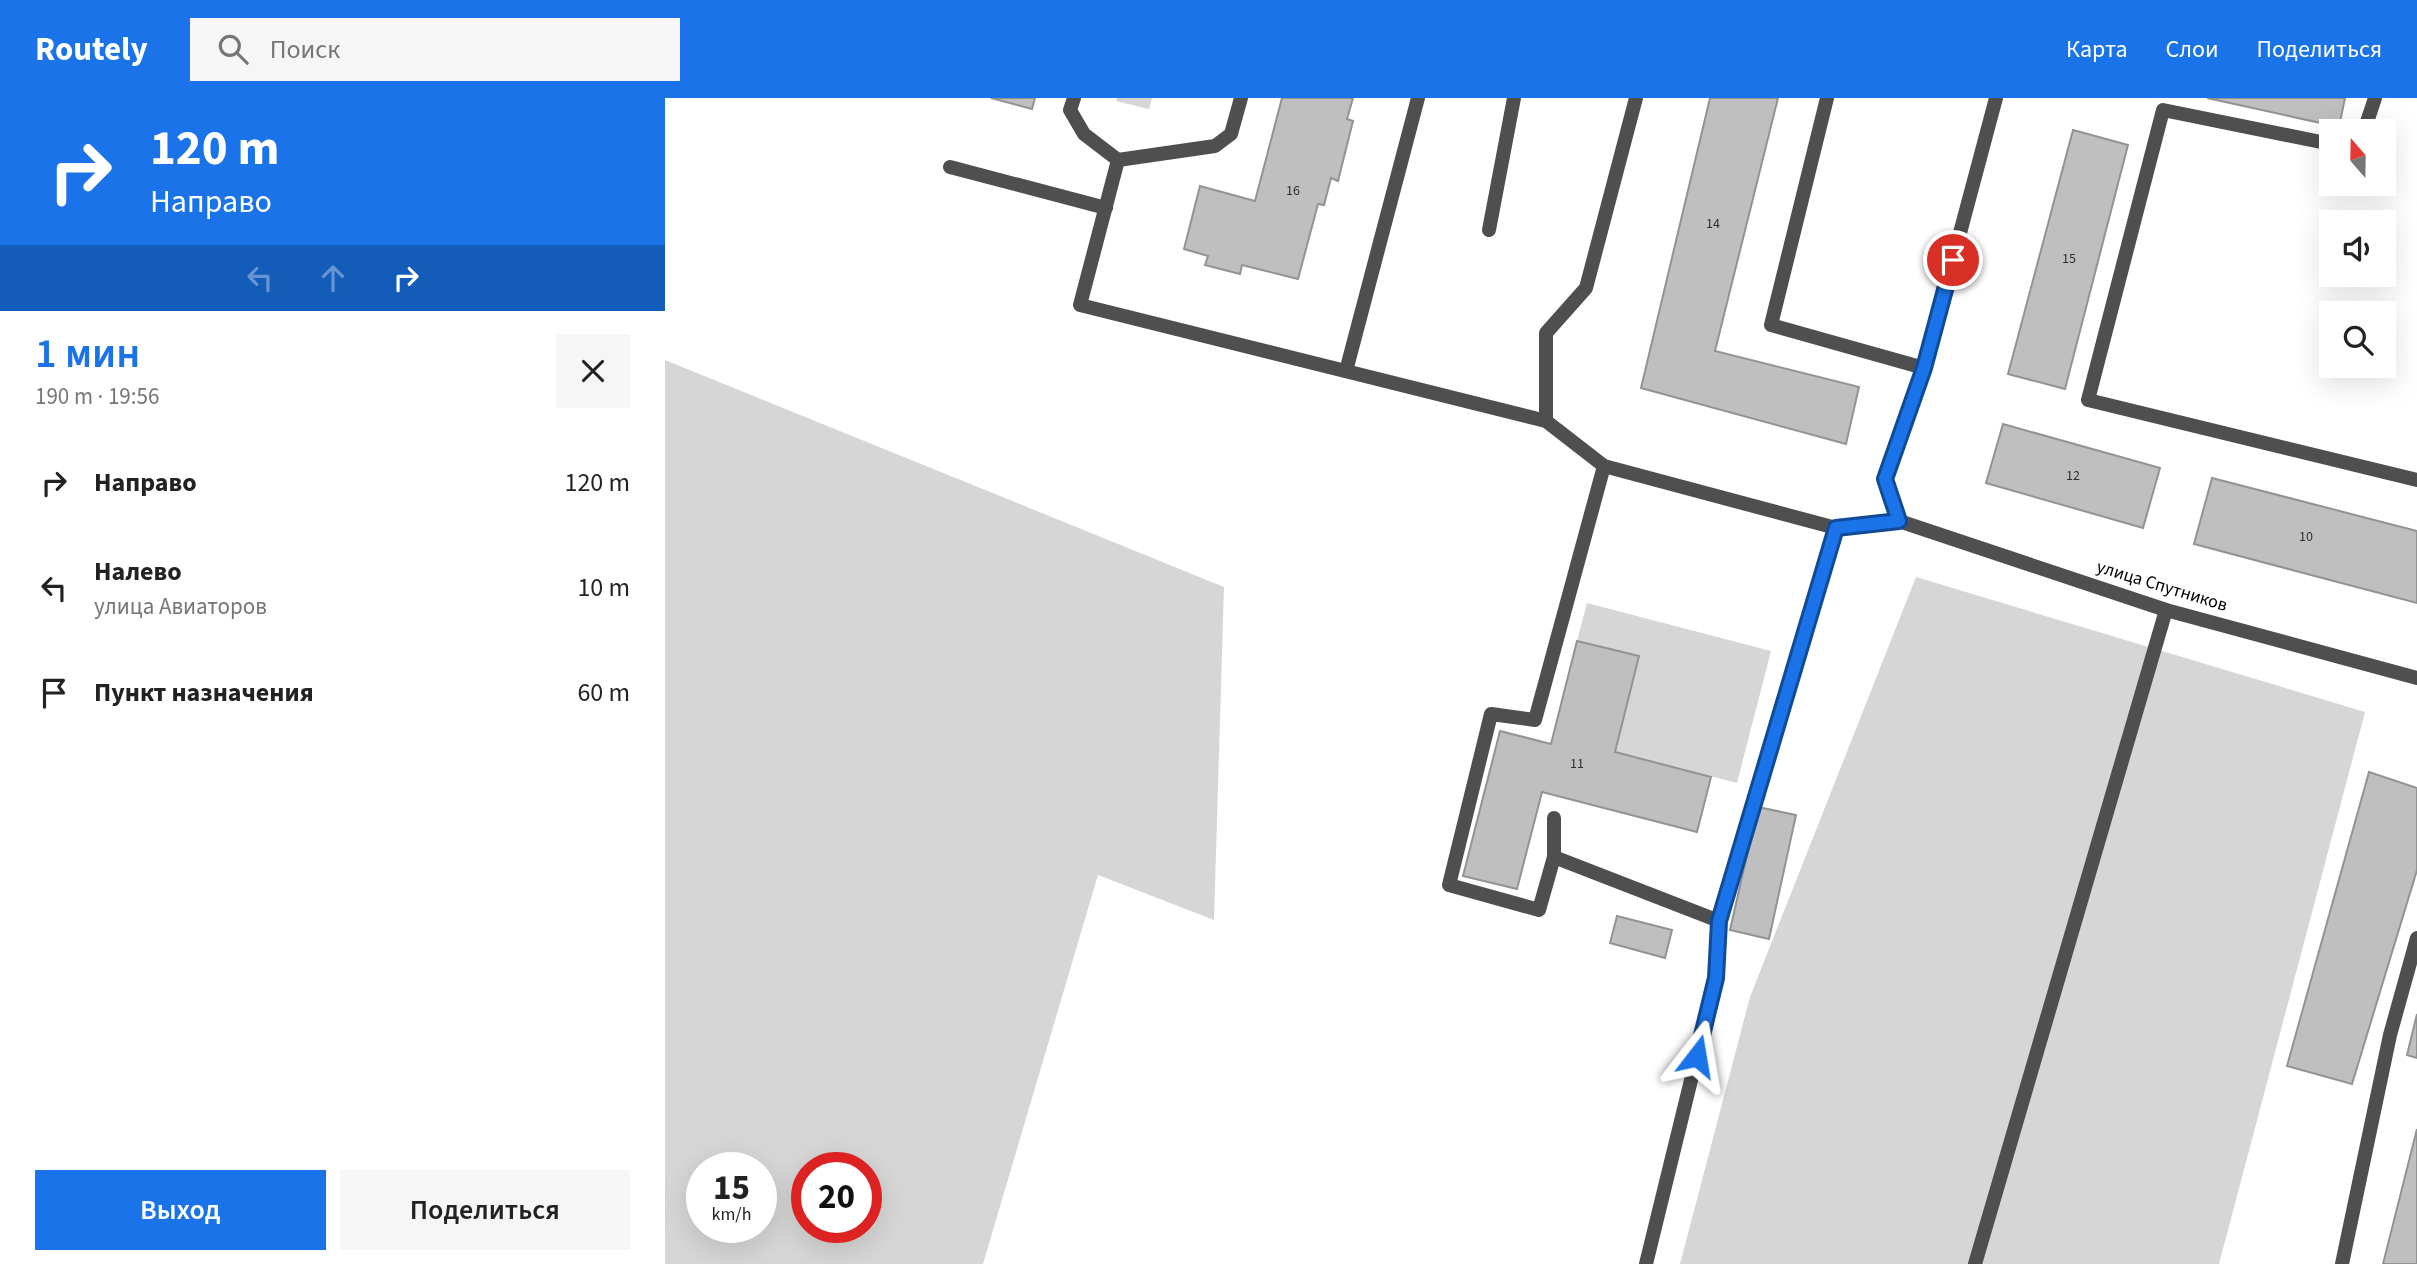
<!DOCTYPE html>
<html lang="ru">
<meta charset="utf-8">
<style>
:root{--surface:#fff;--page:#f6f6f6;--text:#222;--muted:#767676;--accent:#1a73e8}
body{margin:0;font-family:"Source Sans 3",sans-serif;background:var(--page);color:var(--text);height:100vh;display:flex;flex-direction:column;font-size:26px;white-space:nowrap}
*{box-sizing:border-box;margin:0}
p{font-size:23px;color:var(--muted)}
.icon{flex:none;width:38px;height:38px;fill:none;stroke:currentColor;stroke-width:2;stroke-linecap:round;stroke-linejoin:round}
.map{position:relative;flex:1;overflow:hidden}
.drawer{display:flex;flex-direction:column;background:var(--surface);width:665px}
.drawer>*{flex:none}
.top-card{background:#1a73e8;color:#fff;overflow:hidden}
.needle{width:46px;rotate:340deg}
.fabs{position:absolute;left:1654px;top:21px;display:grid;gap:14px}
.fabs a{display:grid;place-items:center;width:77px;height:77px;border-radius:0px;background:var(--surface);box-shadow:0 7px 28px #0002;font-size:35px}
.speed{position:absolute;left:21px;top:1054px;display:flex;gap:14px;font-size:35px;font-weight:700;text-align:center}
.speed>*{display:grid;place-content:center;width:91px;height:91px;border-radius:50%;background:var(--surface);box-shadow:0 7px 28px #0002;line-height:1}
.speed small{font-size:18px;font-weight:400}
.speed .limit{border:10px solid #d22;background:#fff;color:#111}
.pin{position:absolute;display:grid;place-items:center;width:60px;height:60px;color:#fff;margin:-30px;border:4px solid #fff;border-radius:50%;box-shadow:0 2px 7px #0007}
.me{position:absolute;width:77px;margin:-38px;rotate:14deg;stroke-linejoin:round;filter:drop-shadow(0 0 5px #0008)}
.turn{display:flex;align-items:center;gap:24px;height:147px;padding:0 35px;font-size:32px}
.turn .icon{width:91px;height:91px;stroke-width:2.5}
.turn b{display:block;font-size:49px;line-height:60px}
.lanes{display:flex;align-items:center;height:66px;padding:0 35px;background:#0003;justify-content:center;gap:35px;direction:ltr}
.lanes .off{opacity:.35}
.round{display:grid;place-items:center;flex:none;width:74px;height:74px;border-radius:0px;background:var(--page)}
.headline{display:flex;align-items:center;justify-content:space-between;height:119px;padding:0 35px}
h1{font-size:42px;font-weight:600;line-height:52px;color:var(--accent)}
.action{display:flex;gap:14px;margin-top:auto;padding:14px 35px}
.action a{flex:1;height:80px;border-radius:0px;background:var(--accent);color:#fff;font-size:28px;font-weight:600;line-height:80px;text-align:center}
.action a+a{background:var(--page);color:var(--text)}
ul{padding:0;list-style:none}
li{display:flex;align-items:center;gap:21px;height:105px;padding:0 35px}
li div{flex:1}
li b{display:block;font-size:26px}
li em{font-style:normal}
header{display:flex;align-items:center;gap:42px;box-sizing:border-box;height:98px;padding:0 35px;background:var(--accent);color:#fff}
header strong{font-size:33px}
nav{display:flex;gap:38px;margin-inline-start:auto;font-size:24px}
.search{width:490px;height:63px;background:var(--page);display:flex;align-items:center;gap:18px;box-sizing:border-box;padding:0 24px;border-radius:0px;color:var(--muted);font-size:26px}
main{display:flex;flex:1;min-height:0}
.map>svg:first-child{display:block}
</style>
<header>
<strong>Routely</strong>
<div class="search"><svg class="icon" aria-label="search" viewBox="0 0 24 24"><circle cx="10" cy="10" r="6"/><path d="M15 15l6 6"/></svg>Поиск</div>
<nav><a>Карта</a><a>Слои</a><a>Поделиться</a></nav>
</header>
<main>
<section class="drawer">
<div class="top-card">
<div class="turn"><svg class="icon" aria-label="right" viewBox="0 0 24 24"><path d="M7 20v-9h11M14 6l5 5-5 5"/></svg><div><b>120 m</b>Направо</div></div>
<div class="lanes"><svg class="icon off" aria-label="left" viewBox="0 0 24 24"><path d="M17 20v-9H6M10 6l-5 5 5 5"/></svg><svg class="icon off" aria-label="ahead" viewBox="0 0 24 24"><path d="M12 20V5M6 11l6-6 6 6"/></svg><svg class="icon" aria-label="right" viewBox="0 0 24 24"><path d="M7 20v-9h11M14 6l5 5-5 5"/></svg></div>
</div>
<div class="headline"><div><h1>1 мин</h1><p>190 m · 19:56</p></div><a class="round"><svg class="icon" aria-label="close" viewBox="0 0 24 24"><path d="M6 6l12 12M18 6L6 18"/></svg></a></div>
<ul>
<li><svg class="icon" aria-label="right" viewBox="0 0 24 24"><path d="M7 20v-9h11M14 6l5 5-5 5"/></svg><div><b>Направо</b></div><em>120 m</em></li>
<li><svg class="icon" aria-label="left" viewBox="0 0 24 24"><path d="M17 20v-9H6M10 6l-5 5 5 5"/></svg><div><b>Налево</b><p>улица Авиаторов</p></div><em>10 m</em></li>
<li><svg class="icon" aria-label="arrive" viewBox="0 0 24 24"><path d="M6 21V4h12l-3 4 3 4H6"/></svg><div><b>Пункт назначения</b></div><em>60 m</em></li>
</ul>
<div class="action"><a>Выход</a><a>Поделиться</a></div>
</section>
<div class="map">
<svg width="1752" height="1166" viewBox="0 0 1752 1166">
<rect width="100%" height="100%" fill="#fff"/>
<!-- green -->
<g fill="#d6d6d6" fill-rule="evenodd">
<polygon points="452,0 487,0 484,11 451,3"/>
<path d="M0 262 559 489 549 822 433 777 318 1166H0ZM37 1069H96V1129H37ZM142 1069H201V1129H142Z"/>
<polygon points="1251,479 1700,614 1554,1166 1015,1166 1085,899"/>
<polygon points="922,505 1106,553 1072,685 950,654 974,558 912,543"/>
</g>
<!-- building -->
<g fill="#bfbfbf" stroke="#939393" stroke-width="2">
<polygon points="326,0 370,0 367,11"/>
<polygon points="617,0 688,0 682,21 688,23 673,83 666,80 659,107 653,106 633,181 577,167 575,176 540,167 543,158 519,151 535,88 590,103"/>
<polygon points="1045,0 1113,0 1050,253 1194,289 1181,346 976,290"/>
<polygon points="1542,0 1680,0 1674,29"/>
<polygon points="1408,32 1463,47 1400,291 1343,276"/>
<polygon points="1338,326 1495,370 1478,430 1321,385"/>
<polygon points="1547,380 1752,433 1752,505 1529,446"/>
<polygon points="912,543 974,558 950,654 1046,679 1032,734 877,694 852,791 798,778 835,633 886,646"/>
<polygon points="1704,674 1752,690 1752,772 1687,986 1622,968"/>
<polygon points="1093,709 1131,717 1104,841 1065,832"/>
<polygon points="952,818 1007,832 1000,860 945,845"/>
<polygon points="1752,916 1752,960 1742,957"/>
<polygon points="1752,1031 1752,1166 1718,1166"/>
</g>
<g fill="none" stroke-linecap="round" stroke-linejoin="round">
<!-- lane -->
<g stroke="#4f4f4f" stroke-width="14">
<polyline points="409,0 405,12 419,36 453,62 415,207 881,323"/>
<polyline points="971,0 921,190 881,235 881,323 939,368 1171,430 1234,423"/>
<polyline points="1162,0 1106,227 1259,270"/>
<polyline points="1699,33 1710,0"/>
<polyline points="1666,46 1498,12 1423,302 1752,382"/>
<polyline points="453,62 550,48 566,36 576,0"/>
<polyline points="285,69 441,110"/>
<polyline points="824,132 849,0"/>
<polyline points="681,273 753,0"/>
<polyline points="889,720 889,759 874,812 784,787 826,616 870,622 939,368"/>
<polyline points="889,759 1054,823 1171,430"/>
<polyline points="981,1166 1051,880 1054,823"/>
<polyline points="1310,1166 1501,512"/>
<polyline points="1677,1166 1725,937 1752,840"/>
</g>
<!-- street -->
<polyline stroke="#4f4f4f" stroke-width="14" points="1331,0 1259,270 1220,381 1234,423 1501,512 1752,580"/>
</g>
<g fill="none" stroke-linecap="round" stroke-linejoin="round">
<!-- route casing -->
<g stroke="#114b97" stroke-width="18">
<polyline id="route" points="1032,958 1051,880 1054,823 1171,430 1234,423 1220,381 1259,270 1288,162"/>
</g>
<!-- route -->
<use href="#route" stroke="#1a73e8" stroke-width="12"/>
</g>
<g text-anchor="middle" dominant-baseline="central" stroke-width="6" stroke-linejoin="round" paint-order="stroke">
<!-- number labels -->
<g font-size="14" fill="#303030">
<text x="628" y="93">16</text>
<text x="1048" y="126">14</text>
<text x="1404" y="161">15</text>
<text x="1408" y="378">12</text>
<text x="1641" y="439">10</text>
<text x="912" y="666">11</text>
</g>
<!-- street labels -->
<g font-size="18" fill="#000" stroke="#fff">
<text transform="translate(1497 488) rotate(17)">улица Спутников</text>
</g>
</g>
</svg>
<div class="fabs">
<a><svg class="needle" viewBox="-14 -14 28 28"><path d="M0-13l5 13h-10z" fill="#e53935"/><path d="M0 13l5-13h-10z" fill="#767676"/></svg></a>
<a><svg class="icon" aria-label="sound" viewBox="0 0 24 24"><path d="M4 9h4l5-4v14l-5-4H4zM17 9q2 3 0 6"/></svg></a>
<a><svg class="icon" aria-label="search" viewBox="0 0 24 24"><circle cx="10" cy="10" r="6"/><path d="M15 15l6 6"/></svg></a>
</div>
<div class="speed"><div>15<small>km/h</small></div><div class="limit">20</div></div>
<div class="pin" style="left:1288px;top:162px;background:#d93025"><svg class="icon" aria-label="arrive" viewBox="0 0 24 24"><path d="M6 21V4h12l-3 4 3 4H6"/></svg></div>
<svg class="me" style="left:1032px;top:958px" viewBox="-20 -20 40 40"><path d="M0-17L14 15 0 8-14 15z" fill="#1a73e8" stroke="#fff" stroke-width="4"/></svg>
</div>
</main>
